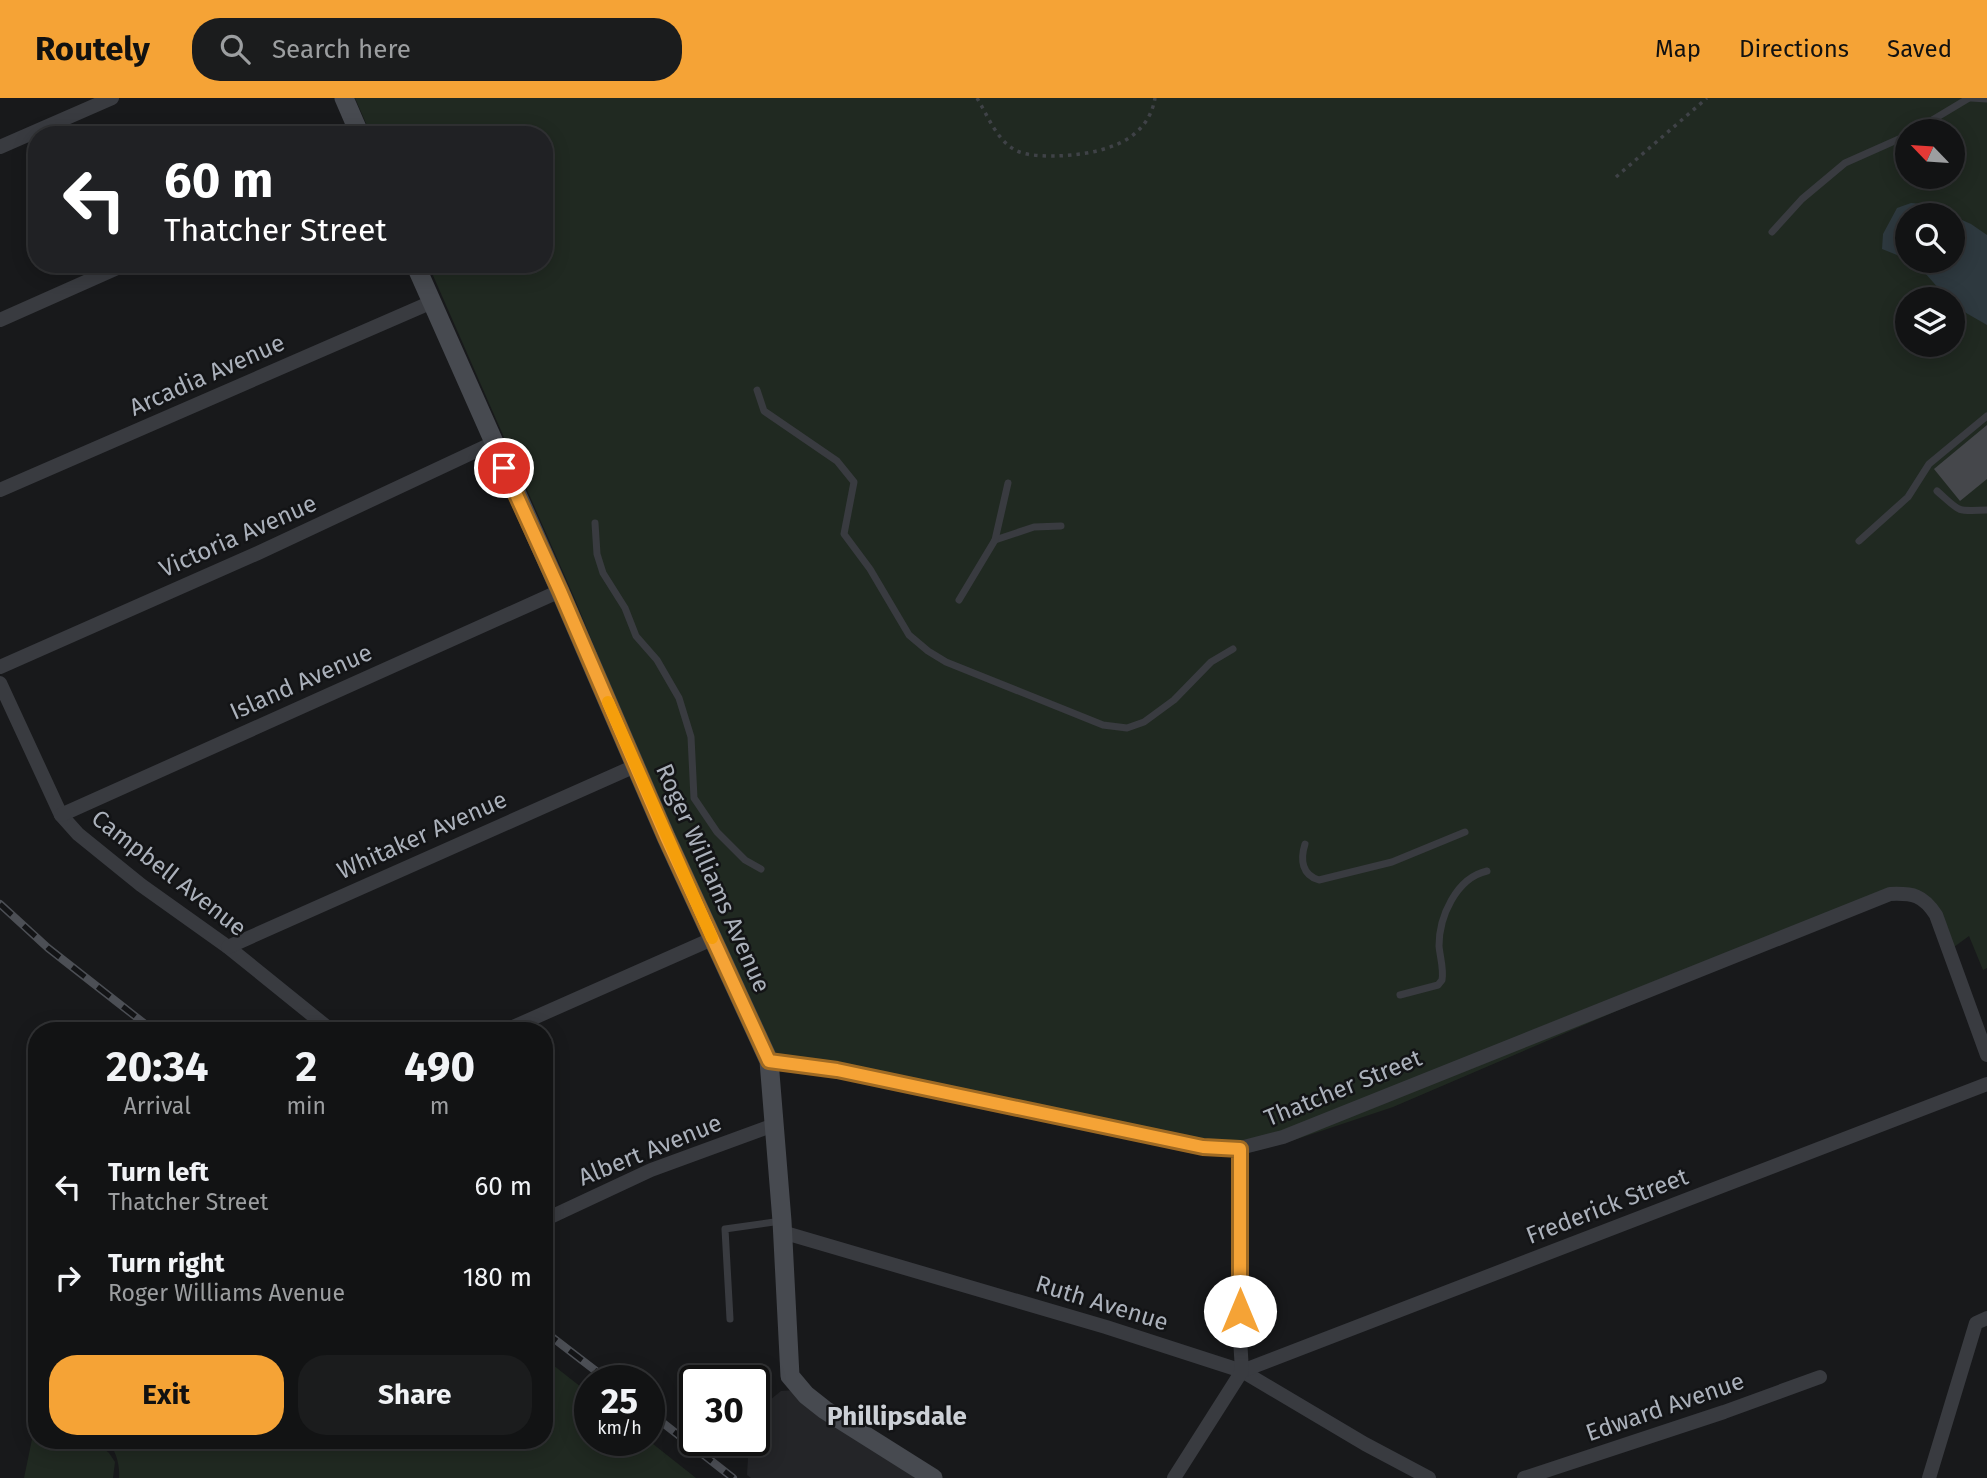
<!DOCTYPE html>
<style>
:root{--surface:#121314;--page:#1b1c1d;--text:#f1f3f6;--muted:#9c9ea0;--line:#313234;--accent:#f5a336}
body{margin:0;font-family:"Fira Sans",sans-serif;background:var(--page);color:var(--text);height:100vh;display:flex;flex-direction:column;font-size:26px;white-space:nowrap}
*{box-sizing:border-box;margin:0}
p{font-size:23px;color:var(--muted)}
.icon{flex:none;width:38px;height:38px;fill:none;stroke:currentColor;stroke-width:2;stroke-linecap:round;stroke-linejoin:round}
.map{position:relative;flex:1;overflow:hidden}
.panel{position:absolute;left:28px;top:924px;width:525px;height:427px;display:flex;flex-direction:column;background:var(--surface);border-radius:28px;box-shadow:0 4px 18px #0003,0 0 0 2px var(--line)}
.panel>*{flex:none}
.hud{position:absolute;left:28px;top:28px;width:525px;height:147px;border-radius:28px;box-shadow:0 4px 18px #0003,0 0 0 2px var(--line);background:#202124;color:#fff;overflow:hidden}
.needle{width:46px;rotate:295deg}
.buttons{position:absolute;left:1895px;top:21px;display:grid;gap:14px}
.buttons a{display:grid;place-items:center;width:70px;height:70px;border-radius:50%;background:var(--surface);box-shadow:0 4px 18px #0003,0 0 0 2px var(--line);font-size:35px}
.speed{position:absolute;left:574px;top:1267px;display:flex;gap:14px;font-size:35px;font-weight:700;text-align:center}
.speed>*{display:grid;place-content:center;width:91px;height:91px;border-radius:50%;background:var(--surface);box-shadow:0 4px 18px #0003,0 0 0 2px var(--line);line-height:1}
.speed small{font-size:18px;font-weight:400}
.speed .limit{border:4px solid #111;border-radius:10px;background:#fff;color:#111}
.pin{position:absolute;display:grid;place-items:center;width:60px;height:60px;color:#fff;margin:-30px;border:4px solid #fff;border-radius:50%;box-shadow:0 2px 7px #0007}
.me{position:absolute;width:77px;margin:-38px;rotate:0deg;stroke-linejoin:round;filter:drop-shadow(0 0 5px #0008)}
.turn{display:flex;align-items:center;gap:24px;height:147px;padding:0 21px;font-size:32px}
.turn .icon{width:91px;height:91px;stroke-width:2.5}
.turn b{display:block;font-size:49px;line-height:60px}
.eta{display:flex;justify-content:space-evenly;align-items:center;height:119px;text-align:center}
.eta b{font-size:42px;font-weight:700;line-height:49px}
.action{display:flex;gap:14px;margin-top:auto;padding:14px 21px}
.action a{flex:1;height:80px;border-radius:28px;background:var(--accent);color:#111;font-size:28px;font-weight:700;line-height:80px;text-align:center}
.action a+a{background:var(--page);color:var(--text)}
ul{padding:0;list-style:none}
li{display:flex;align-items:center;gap:21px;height:91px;padding:0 21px}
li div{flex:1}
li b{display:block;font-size:26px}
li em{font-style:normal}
header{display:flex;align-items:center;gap:42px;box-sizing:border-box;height:98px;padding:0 35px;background:var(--accent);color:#111}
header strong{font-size:33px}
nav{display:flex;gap:38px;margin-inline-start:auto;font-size:24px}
.search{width:490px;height:63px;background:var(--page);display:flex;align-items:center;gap:18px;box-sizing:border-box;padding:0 24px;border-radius:28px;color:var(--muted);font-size:26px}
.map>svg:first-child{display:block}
</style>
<header>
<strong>Routely</strong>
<div class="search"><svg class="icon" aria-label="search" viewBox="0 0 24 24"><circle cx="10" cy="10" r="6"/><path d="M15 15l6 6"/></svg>Search here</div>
<nav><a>Map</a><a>Directions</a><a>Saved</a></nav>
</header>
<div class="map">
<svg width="1987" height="1380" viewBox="0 0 1987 1380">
<rect width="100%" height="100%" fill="#18191b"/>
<!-- built -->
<polygon fill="#242528" points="795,1292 931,1380 751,1380 747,1377 748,1360 752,1342 754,1342 756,1320 765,1306 781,1293"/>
<!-- green -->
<g fill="#202921" fill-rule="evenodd">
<path d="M355 0H1987V870L1983 872 1969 838 1954 849 1920 798 1889 801 1705 875 1393 1009 1285 1045 1244 1056 775 965 638 655 574 499 428 166H544V37H371ZM1908 33H1953V79H1908ZM1908 117H1953V163H1908ZM1908 201H1953V247H1908Z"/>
<path d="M544 1260 590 1296V1342H648L696 1380H119C120 1366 116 1352 106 1342H544Z"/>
<polygon points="37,1317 37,1342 94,1342 109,1355 115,1364 113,1380 24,1380"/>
</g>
<!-- water -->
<g fill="#2e393f">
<polygon points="1911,105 1922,106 1951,117 1908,117 1907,161 1882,151 1883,136 1897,110"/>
<polygon points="1953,118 1971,126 1987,137 1987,227 1954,208 1953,201 1948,201 1925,175 1910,163 1953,163"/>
</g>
<!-- building -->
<polygon fill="#45474b" points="1987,327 1987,381 1960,403 1934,371"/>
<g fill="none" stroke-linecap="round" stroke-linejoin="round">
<!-- path -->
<g stroke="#3f4247" stroke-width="3.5" stroke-dasharray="3.5 5" stroke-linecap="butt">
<path d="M977 0C988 18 996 41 1015 52 1026 58 1044 58 1057 58 1097 56 1147 47 1155 0"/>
<polyline points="1616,79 1707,0"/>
</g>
<!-- service -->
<g stroke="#393b40" stroke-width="7">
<polyline points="1971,0 1987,1"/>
<polyline points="1914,33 1969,0"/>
<polyline points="1772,134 1802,101 1845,65 1908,37"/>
<polyline points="757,292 764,313 837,363 854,384 844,436 870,471 909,537 928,553 946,564 1103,627 1127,630 1144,624 1174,602 1211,564 1233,551"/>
<path d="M1937 393C1962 415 1955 413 1987 412"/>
<polyline points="595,425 597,456 603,475 625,510 636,538 657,562 679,600 691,639 694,700 717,734 745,762 761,771"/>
<polyline points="995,442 1034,429 1061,428"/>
<polyline points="1859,443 1908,399 1929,366 1987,318"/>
<polyline points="959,502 995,442 1008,385"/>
<path d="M1305 746C1300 762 1302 777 1319 782L1392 764 1465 734"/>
<path d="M1400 897 1438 887 1442 882C1444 871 1440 859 1439 848 1439 819 1456 780 1487 773"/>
<polyline points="730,1221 725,1131 781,1123"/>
</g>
<!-- minor -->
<g stroke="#393b40" stroke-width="14">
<polyline points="0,49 112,0"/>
<polyline points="0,222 126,166"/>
<polyline points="0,392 432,204"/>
<polyline points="0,569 258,455 493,345"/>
<polyline points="0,585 61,717 78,736 141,787 228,849 332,933"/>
<polyline points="61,717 560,493"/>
<polyline points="228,849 635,668"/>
<polyline points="504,933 712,841"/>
<path d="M769 963 837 972 1203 1049 1240 1050 1283 1039 1890 796C1913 795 1923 797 1936 817L1987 957"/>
<polyline points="544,1122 651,1072 774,1027"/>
<polyline points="782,1134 1106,1229 1242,1273 1365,1346 1429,1380"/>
<polyline points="1242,1273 1987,986"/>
<polyline points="1174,1380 1242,1273 1240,1240 1240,1050"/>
<polyline points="1524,1380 1724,1314 1820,1279"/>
<polyline points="1929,1380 1976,1225 1987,1220"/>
</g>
<!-- secondary -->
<g stroke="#474a50" stroke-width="19">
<polyline points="344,0 360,37"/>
<polyline points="415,166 560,493 666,739 769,963 782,1123 790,1278 806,1297 825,1312 933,1380"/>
</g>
<!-- rail casing -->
<g stroke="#4c4f55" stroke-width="8">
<g id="rail">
<polyline points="0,806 48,850 154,933"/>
<polyline points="544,1233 609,1283"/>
<polyline points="649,1314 733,1380"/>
</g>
</g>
<!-- rail -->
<use href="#rail" stroke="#131416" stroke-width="5" stroke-dasharray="16" stroke-linecap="butt"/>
</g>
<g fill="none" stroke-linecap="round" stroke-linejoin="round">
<!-- route casing -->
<g stroke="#9f6a23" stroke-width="18">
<polyline id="route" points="504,370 560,493 666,739 769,963 837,972 1203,1049 1240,1051 1240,1213"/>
</g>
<!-- route -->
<use href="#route" stroke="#f5a336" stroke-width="12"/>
<!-- slow -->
<polyline stroke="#f59e0b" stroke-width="12" points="608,604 712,840"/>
</g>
<g text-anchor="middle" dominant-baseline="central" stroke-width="5" stroke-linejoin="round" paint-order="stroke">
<!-- street labels -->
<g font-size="24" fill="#abb1bb" stroke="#131416">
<text transform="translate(207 277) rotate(-24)">Arcadia Avenue</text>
<text transform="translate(238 438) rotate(-24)">Victoria Avenue</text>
<text transform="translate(301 584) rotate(-24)">Island Avenue</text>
<text transform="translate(422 737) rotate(-24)">Whitaker Avenue</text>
<text transform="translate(169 775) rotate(38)">Campbell Avenue</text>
<text transform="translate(713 780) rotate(66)">Roger Williams Avenue</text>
<text transform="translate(1343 990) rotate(-22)">Thatcher Street</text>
<text transform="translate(650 1052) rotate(-22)">Albert Avenue</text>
<text transform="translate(1607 1108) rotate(-21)">Frederick Street</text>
<text transform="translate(1102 1205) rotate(17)">Ruth Avenue</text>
<text transform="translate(1665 1309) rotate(-19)">Edward Avenue</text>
</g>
<!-- neighbourhood labels -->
<g font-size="26" font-weight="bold" fill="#ccd0d6" stroke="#131416">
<text x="897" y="1318">Phillipsdale</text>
</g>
</g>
</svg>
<div class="buttons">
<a><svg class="needle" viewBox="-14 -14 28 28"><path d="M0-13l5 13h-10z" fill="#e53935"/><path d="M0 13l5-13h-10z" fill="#9c9ea0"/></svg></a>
<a><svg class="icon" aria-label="search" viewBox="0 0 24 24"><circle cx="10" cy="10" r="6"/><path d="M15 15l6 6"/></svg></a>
<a><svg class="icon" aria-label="layers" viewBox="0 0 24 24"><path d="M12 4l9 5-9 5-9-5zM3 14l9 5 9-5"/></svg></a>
</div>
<div class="speed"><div>25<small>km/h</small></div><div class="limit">30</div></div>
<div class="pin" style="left:504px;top:370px;background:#d93025"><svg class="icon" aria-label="arrive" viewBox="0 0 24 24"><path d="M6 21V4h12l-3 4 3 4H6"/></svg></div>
<svg class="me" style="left:1240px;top:1213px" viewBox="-20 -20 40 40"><circle r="19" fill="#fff"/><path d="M0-13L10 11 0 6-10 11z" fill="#f5a336"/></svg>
<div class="hud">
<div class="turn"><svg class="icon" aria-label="left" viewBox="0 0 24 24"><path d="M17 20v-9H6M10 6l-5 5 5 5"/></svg><div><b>60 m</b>Thatcher Street</div></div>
</div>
<section class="panel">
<div class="eta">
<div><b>20:34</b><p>Arrival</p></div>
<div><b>2</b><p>min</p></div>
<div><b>490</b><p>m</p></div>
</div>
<ul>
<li><svg class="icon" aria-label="left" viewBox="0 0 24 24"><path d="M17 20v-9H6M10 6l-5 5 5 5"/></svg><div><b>Turn left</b><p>Thatcher Street</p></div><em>60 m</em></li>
<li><svg class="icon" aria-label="right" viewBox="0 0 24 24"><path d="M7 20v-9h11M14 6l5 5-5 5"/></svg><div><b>Turn right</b><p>Roger Williams Avenue</p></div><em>180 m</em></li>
</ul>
<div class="action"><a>Exit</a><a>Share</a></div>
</section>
</div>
